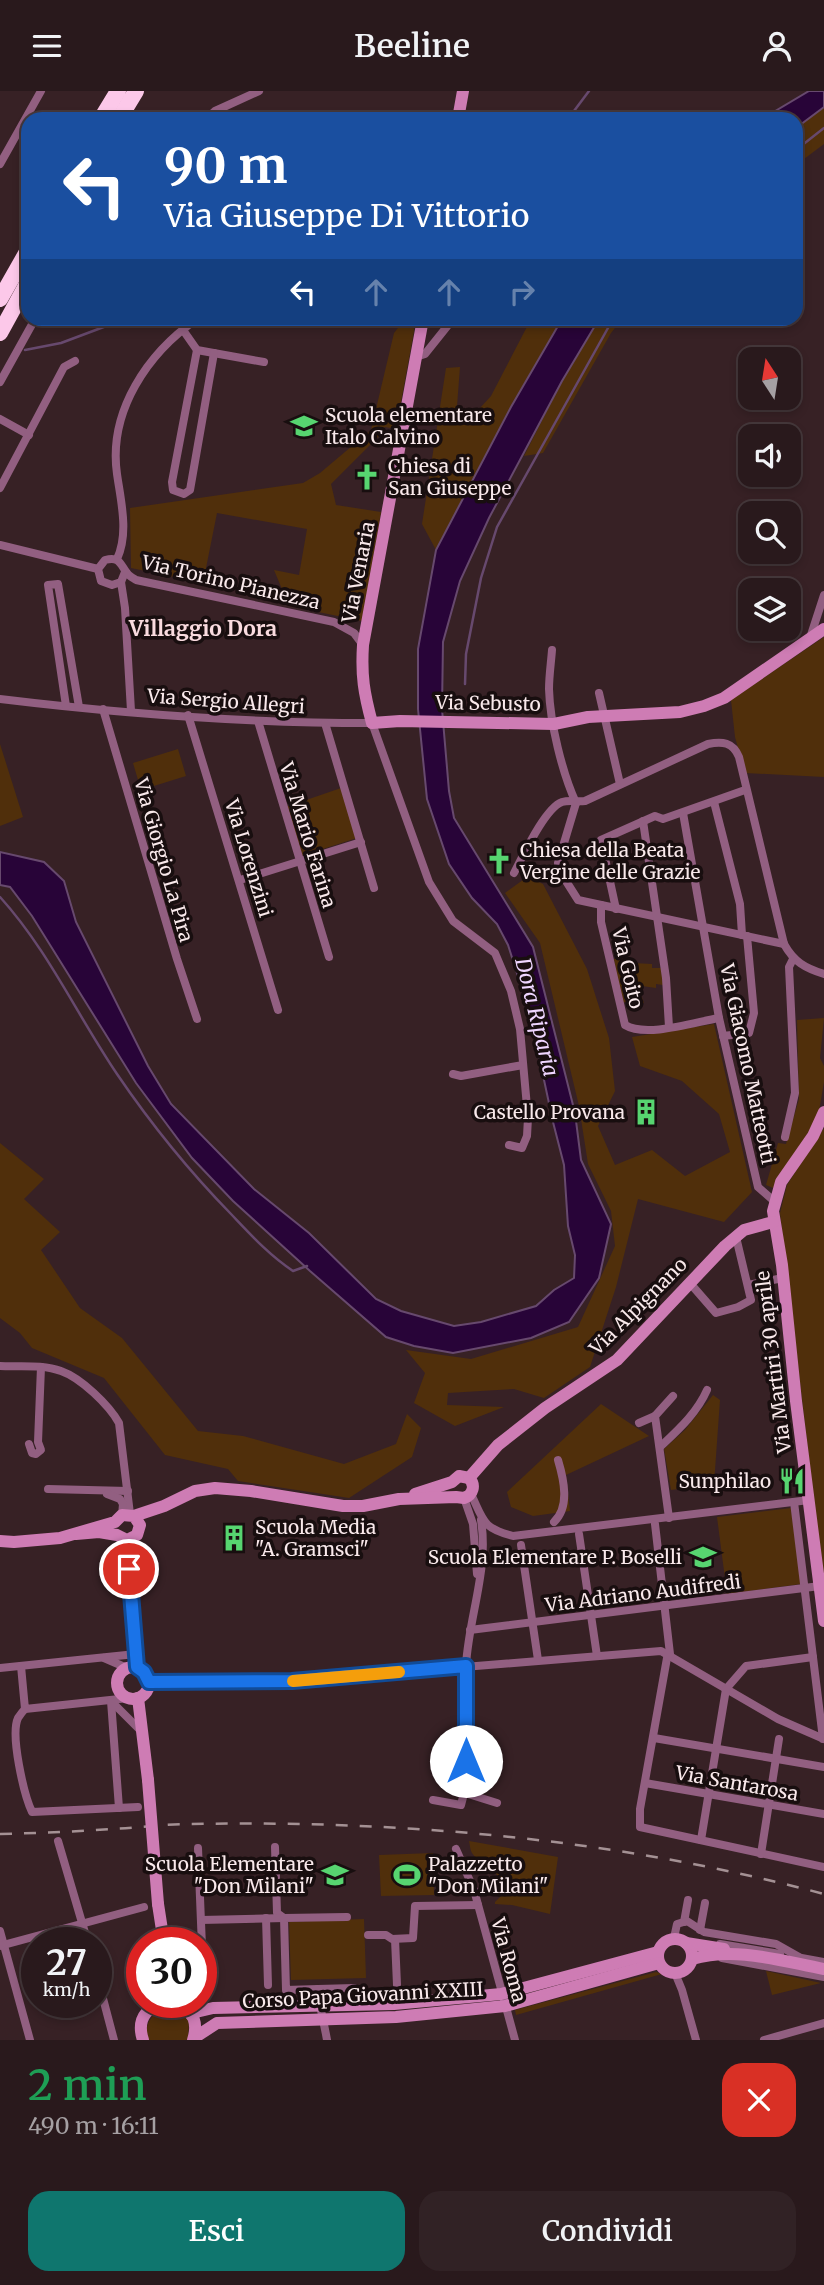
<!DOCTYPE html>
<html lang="it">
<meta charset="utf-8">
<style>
:root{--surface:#29191c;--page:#312225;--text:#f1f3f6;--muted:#a5a0a3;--line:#45383b;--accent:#0f766e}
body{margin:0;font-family:Merriweather,serif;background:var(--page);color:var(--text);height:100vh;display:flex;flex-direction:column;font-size:26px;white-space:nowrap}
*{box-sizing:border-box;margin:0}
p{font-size:23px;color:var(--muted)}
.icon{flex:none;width:38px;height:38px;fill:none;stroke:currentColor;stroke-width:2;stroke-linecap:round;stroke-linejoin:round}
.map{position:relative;height:1949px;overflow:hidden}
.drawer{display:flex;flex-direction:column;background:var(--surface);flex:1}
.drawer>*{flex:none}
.banner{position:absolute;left:21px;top:21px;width:782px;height:214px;border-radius:21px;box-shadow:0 4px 10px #0003,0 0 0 2px var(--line);background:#1a4fa0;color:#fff;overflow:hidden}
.needle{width:46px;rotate:348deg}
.buttons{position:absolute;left:738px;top:256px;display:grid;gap:14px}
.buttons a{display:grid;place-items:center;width:63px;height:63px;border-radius:14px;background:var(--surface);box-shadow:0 4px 10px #0003,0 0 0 2px var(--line);font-size:35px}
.speed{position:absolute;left:21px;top:1836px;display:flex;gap:14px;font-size:35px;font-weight:700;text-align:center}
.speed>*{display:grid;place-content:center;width:91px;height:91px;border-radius:50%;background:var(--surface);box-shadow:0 4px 10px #0003,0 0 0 2px var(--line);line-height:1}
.speed small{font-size:18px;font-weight:400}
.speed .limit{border:10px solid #d22;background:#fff;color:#111}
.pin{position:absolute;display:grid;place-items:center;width:60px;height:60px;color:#fff;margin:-30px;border:4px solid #fff;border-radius:50%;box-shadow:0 2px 7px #0007}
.me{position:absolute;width:77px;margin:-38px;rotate:0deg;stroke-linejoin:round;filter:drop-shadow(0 0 5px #0008)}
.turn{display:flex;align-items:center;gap:24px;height:147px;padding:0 28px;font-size:32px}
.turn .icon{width:91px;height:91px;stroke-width:2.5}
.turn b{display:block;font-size:49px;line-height:60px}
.lanes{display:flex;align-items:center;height:66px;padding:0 28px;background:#0003;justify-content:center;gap:35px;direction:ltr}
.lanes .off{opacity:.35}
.round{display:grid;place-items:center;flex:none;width:74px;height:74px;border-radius:21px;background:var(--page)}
.head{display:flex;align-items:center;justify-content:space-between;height:119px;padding:0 28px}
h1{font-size:42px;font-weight:600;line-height:52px;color:#1e9e55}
.primary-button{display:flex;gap:14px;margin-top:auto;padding:14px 28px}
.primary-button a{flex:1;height:80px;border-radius:21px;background:var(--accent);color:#fff;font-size:28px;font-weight:600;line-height:80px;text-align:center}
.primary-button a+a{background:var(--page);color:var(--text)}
header{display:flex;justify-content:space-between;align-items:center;height:91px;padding:0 28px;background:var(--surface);font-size:32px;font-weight:600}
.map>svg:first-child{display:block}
</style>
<header><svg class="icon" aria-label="menu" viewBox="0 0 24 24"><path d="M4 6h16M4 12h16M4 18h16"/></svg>Beeline<svg class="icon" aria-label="person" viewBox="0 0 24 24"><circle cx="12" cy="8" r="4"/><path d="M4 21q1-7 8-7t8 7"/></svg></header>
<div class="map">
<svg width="824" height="1949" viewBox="0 0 824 1949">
<rect width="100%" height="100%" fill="#372125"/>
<!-- green -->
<g fill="#502f0b">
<polygon points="824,16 824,53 796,74 796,37"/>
<polygon points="405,228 413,228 414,240 396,338 385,336 381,343 331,393 336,414 381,421 362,530 289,515 274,479 299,484 307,438 217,422 203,492 131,477 130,417 303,392 320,382 371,339 394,242"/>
<polygon points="531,228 562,228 511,316 436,459 422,433 446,277 460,276 456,328 469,329 491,305"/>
<polygon points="599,228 622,228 611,242 543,362 524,365 562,290"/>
<polygon points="824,546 824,686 745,682 735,646 731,609"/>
<polygon points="0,653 23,726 0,735"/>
<polygon points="178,658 186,685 141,699 133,672"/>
<polygon points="341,697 357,747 301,765 286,716"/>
<polygon points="527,786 543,793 587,878 609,947 615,1000 598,1035 615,1074 652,1059 685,1085 730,1061 719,1023 682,990 640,975 632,946 714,933 752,1101 724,1131 638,1108 616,1196 590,1276 544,1307 514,1298 448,1302 447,1314 504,1316 455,1335 414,1312 425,1282 406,1259 471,1268 578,1236 615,1155 611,1120 588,1073 579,1015 540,852 505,802"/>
<polygon points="632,867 633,872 652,873 652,877 661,877 663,894 656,893 656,897 642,895 641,904 644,912 630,910 622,912 614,868"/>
<polygon points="824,927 820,967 824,975 824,991 818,1026 773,1097 766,1094 778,1052 786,1053 799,1008 797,929"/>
<polygon points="824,1037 824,1494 780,1122 787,1094"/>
<polygon points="0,1052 44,1088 24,1108 60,1141 41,1159 80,1217 122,1247 198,1340 243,1345 344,1373 396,1353 407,1323 421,1337 412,1366 349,1407 238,1390 228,1378 165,1364 104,1287 32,1257 20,1242 0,1227"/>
<polygon points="713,1304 720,1309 714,1393 671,1399 664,1358 685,1339"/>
<polygon points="601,1313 649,1345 566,1384 570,1420 533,1425 511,1416 507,1401"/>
<polygon points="791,1417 801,1493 727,1503 717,1426"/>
<path d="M469 1750 558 1766 550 1823 512 1814 495 1813V1811L503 1803C507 1781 482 1777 472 1762 470 1759 470 1754 469 1750Z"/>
<polygon points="433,1762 434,1804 381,1805 379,1764"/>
<polygon points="364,1828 366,1887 291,1889 289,1831"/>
<polygon points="766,1880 821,1892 772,1904"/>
<polygon points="656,1881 662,1883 516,1924 515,1919"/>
<path d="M162 1917 178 1918 189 1928 188 1949H149C143 1934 150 1926 162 1917Z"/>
</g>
<!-- water -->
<g fill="#280438" stroke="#67496e" stroke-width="2">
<polygon points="809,0 824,0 824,16 796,37 796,28 762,28"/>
<polygon points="562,228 599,228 562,290 489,427 460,490 443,551 442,618 449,700 454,727 533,856 575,1022 581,1069 611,1133 599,1187 569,1231 531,1247 453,1262 414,1255 386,1246 310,1180 233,1110 192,1067 136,992 32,825 10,796 0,794 0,761 44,771 64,790 76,831 148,975 171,1013 254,1098 309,1142 376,1208 401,1220 454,1235 481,1231 536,1215 554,1199 574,1187 575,1164 568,1135 564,1074 553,1031 531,928 516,879 508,854 497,833 472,807 449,773 427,708 418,618 418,558 436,459 511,316"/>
</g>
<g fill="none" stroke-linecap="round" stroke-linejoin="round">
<!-- stream -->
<g stroke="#67496e" stroke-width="2.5">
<polyline points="568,28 589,0"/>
<polyline points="796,59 824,37"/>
<polyline points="25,259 61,252 125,228"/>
<polyline points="465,593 466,563 481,487 497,436 613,228"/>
<path d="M0 806C48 859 77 924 117 983 151 1033 189 1080 231 1123 251 1144 269 1164 293 1180L307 1175"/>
</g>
<!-- street -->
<g stroke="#925f81" stroke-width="8">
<polyline points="206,28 215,20 259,0"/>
<polyline points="0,73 41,0"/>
<polyline points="183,239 197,259 264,271"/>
<polyline points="197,259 172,391 173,399 184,403 190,399 214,262"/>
<polyline points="416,266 425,263 453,228"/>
<polyline points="0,291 35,228"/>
<polyline points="0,328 29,344"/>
<polyline points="0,397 64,276 75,270"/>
<polyline points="0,454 98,478"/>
<path d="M117 468C129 442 121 411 117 383 108 320 148 262 197 228"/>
<path d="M125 481 121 491 112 494 101 490 98 478 105 469C120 465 120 473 127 482 129 485 133 487 136 489L334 531 354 542 363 554"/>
<polyline points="121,491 125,517 131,620"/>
<polyline points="810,547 824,504"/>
<path d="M552 559C551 572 549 586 549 598 550 632 562 681 576 712"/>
<polyline points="599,602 620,693"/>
<path d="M0 608C123 623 248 632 372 632L429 791 453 830 495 862 511 900 520 938 528 1027 527 1045 522 1057 509 1054"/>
<polyline points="66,615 48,494 58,493 79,616"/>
<polyline points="103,618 177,868 197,928"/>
<polyline points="188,624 278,919"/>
<polyline points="258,630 329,866"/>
<polyline points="325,632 374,797"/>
<polyline points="714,711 740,813 742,844"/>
<polyline points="576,712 558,772 559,779 578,809 784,853"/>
<polyline points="683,722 719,927 758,1096 774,1110"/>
<polyline points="643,730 666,887 669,936"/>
<path d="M514 782C523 765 545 717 562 711 569 709 577 711 585 710L708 653C722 650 733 651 739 666L784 853C794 871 805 877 824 883"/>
<polyline points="240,789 361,751"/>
<path d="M601 814V831L625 934C646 947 695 931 719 927"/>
<polyline points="616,818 601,749 655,725 663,728 745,699"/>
<polyline points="723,945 749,942 754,922 747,845"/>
<polyline points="453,983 461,985 523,974"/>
<polyline points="785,1046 795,1002 789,876 793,868"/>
<polyline points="689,1191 716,1222 738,1216 751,1209 736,1146"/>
<polyline points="748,1194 783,1187"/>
<path d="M0 1275C19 1276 43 1273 61 1280 81 1287 109 1314 119 1332L130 1423"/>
<polyline points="639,1332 655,1325"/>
<polyline points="29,1353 32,1362 36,1363 41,1359 38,1351 41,1276"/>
<path d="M660 1356C678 1339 697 1322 707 1299"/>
<polyline points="48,1398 128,1400"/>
<polyline points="107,1403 120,1408 123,1413 122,1424"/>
<path d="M471 1403C484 1430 482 1437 513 1445L809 1409"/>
<polyline points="464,1407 473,1433 477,1483"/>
<polyline points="794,1411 823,1648"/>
<polyline points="669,1427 655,1325 673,1305"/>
<path d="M554 1431C570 1416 564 1389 558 1369"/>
<polyline points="655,1433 670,1563 667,1567 640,1718 640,1736 824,1776"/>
<polyline points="579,1443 597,1565"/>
<polyline points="521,1454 538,1569"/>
<polyline points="470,1539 820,1495"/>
<polyline points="104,1567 127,1577"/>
<polyline points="21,1575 25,1618 129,1607"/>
<polyline points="0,1577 136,1563"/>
<polyline points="149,1592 292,1590 661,1560 778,1628 824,1648"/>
<polyline points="111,1610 119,1717"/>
<polyline points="111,1610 141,1640"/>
<path d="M25 1618C23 1620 20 1624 18 1627 10 1644 24 1704 32 1721L138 1716"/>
<polyline points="654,1647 824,1676"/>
<polyline points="645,1692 824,1723"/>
<polyline points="465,1702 497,1712"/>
<path d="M433 1709 461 1714C474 1670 463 1619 466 1574 469 1525 489 1478 481 1429"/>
<polyline points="701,1749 726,1598 746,1575 813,1566"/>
<polyline points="58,1750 88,1852"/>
<polyline points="275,1756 277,1822 284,1827"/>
<polyline points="198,1757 202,1856"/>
<polyline points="456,1758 474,1799 515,1949"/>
<polyline points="761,1763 779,1648"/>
<polyline points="266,1827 268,1894"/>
<polyline points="201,1829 284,1827"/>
<polyline points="684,1831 688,1809"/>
<polyline points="700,1839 705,1812"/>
<polyline points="0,1840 30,1949"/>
<polyline points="368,1844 386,1844 392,1848 413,1847 415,1815 478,1814"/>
<polyline points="674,1847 677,1833 687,1830 704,1841 776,1853 799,1866"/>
<polyline points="395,1848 397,1894"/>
<polyline points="720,1853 780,1863"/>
<polyline points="0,1855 144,1816"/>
<polyline points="796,1866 824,1871"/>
<polyline points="722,1867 824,1886"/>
<polyline points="96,1881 114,1949"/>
<polyline points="675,1882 682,1899 696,1949"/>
<polyline points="318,1898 354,1897"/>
<path d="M327 1949C324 1931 319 1915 318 1898L286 1899 284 1827 347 1826"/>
<polyline points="764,1949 824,1932"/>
</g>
<!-- secondary -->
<g stroke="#ce7cb4" stroke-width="12">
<polyline points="458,28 463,0"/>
<path d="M423 228 363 554C361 585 364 602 372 632L400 630 554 633 588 626 680 621 704 615 724 607 824 538"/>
<polyline points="824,1021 813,1045 781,1091 773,1120 782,1174 796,1310 824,1530"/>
<polyline points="469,1387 498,1354 545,1317 617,1269 725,1155 744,1139 773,1131"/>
<polyline points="415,1403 452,1391 459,1385 469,1387"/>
<path d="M134 1425 164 1415 195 1400 215 1397 251 1400 343 1415H363L399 1408 456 1406 464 1407C473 1404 476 1394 469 1387"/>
<polyline points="127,1449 137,1576"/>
<polyline points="0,1450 14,1451 60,1447 115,1431 122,1424 134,1425 140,1434 137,1444 127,1449 117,1444 99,1441 76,1443"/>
<circle cx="133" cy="1592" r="16"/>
<polyline points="138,1607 148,1689"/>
<polyline points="158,1813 164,1852"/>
<circle cx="675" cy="1865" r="17"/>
<polyline points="686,1852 724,1858"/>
<path d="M692 1868C735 1855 781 1870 824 1878"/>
<polyline points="191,1924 196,1921 213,1917 394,1913 501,1903 658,1861"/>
<polyline points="194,1947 217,1932 396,1926 505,1915 659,1872"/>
<path d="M143 1949C127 1901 209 1899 193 1949"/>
</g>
<!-- highway -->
<g stroke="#fcc8e9" stroke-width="16">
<polyline points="101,28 118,0"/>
<polyline points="119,28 136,0"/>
<polyline points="0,208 28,159"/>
<polyline points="0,242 28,191"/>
</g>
<!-- rail -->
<path stroke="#a49194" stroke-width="2.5" stroke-dasharray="12 12" stroke-linecap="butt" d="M0 1743C37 1742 74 1741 111 1738 137 1737 164 1733 190 1733 403 1729 618 1748 824 1803"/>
<!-- secondary-bridge -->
<polyline stroke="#ce7cb4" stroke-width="12" points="148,1689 158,1813"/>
</g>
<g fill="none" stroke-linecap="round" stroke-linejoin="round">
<!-- route casing -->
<g stroke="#114b97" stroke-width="18">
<polyline id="route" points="129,1478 137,1576 144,1581 149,1591 292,1590 466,1575 466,1670"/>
</g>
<!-- route -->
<use href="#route" stroke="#1a73e8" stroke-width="12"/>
<!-- slow -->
<polyline stroke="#f59e0b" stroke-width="12" points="293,1590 399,1581"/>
</g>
<!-- icons -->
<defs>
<g id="school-bare" transform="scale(2.1)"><path d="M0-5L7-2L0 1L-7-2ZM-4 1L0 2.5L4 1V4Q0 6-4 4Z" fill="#57d570" stroke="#180e0f" stroke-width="2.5" paint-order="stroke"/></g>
<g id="church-bare" transform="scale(2.1)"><path d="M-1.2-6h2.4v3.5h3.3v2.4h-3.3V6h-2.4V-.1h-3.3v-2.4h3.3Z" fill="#57d570" stroke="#180e0f" stroke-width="2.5" paint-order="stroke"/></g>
<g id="building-bare" transform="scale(2.1)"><path d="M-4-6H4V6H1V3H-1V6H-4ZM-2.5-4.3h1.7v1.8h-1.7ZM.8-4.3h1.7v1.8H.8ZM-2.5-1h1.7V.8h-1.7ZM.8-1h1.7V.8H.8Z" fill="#57d570" stroke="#180e0f" stroke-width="2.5" paint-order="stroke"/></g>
<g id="restaurant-bare" transform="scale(2.1)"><path d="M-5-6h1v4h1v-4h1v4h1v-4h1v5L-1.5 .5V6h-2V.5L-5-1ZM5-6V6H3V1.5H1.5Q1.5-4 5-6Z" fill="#57d570" stroke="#180e0f" stroke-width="2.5" paint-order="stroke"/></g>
<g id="stadium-bare" transform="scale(2.1)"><path d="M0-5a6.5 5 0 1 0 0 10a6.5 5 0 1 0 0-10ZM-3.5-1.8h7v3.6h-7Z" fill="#57d570" stroke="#180e0f" stroke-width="2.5" paint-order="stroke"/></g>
</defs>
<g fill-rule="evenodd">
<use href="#school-bare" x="304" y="335"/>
<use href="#church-bare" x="367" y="386"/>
<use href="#church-bare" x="499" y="770"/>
<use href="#building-bare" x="646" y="1021"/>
<use href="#restaurant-bare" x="792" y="1390"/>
<use href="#building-bare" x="234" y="1447"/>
<use href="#school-bare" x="703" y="1466"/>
<use href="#school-bare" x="335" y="1784"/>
<use href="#stadium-bare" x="407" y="1784"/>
</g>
<g text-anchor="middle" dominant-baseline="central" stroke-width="7" stroke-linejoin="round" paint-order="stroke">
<!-- poi labels -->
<g font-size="19" fill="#f9e9eb" stroke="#180e0f" text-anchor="start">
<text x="325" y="324">Scuola elementare<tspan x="325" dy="22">Italo Calvino</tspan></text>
<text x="388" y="375">Chiesa di<tspan x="388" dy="22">San Giuseppe</tspan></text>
<text x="520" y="759">Chiesa della Beata<tspan x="520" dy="22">Vergine delle Grazie</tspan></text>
<text x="625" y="1021" text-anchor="end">Castello Provana</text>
<text x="771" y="1390" text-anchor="end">Sunphilao</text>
<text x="255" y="1436">Scuola Media<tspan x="255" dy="22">"A. Gramsci"</tspan></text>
<text x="682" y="1466" text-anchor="end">Scuola Elementare P. Boselli</text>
<text x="314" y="1773" text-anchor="end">Scuola Elementare<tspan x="314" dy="22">"Don Milani"</tspan></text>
<text x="428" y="1773">Palazzetto<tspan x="428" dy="22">"Don Milani"</tspan></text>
</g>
<!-- street labels -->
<g font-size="19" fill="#f9e9eb" stroke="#180e0f">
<text transform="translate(358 481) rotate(-79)">Via Venaria</text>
<text transform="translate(231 491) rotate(13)">Via Torino Pianezza</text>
<text transform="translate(226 610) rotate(4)">Via Sergio Allegri</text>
<text transform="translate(488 612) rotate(1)">Via Sebusto</text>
<text transform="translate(308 744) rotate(73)">Via Mario Farina</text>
<text transform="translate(249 767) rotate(73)">Via Lorenzini</text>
<text transform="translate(164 769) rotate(74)">Via Giorgio La Pira</text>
<text transform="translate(628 877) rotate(77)">Via Goito</text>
<text transform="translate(748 973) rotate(78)">Via Giacomo Matteotti</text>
<text transform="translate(638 1215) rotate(-45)">Via Alpignano</text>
<text transform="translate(773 1271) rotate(-97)">Via Martiri 30 aprile</text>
<text transform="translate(643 1502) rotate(-7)">Via Adriano Audifredi</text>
<text transform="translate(737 1692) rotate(10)">Via Santarosa</text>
<text transform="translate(509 1869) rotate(75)">Via Roma</text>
<text transform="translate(363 1904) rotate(-3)">Corso Papa Giovanni XXIII</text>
</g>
<!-- neighbourhood labels -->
<g font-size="21" font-weight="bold" fill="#f9dbdf" stroke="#180e0f">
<text x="203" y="537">Villaggio Dora</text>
</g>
<!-- water labels -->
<g font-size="21" font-style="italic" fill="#efd6ff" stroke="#180e0f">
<text transform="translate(537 926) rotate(76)">Dora Riparia</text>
</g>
</g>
</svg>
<div class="buttons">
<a><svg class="needle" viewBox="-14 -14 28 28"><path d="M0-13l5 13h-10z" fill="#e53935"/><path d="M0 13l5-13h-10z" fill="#a5a0a3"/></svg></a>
<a><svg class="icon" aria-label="sound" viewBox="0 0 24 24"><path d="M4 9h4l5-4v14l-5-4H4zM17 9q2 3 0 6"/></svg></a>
<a><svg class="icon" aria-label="search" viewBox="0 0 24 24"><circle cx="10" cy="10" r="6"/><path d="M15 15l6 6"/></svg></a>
<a><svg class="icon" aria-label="layers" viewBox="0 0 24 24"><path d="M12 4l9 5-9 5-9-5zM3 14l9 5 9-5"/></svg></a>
</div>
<div class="speed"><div>27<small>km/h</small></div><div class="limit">30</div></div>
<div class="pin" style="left:129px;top:1478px;background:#d93025"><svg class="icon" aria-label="arrive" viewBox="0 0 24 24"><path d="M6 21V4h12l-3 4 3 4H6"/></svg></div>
<svg class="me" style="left:466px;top:1670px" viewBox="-20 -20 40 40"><circle r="19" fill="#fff"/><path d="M0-13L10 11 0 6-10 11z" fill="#1a73e8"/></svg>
<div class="banner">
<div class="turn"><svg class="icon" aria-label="left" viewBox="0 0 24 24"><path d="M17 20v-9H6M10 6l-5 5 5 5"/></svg><div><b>90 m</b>Via Giuseppe Di Vittorio</div></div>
<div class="lanes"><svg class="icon" aria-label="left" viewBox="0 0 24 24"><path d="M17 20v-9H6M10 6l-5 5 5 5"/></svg><svg class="icon off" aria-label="ahead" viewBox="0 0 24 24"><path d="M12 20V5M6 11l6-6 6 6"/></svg><svg class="icon off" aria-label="ahead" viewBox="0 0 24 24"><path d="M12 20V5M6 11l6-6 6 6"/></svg><svg class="icon off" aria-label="right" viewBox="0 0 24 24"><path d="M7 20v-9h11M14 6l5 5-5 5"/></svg></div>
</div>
</div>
<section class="drawer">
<div class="head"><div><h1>2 min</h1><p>490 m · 16:11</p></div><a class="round" style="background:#d93025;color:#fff"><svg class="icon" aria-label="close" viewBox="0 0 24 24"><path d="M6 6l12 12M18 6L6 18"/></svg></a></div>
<div class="primary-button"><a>Esci</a><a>Condividi</a></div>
</section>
